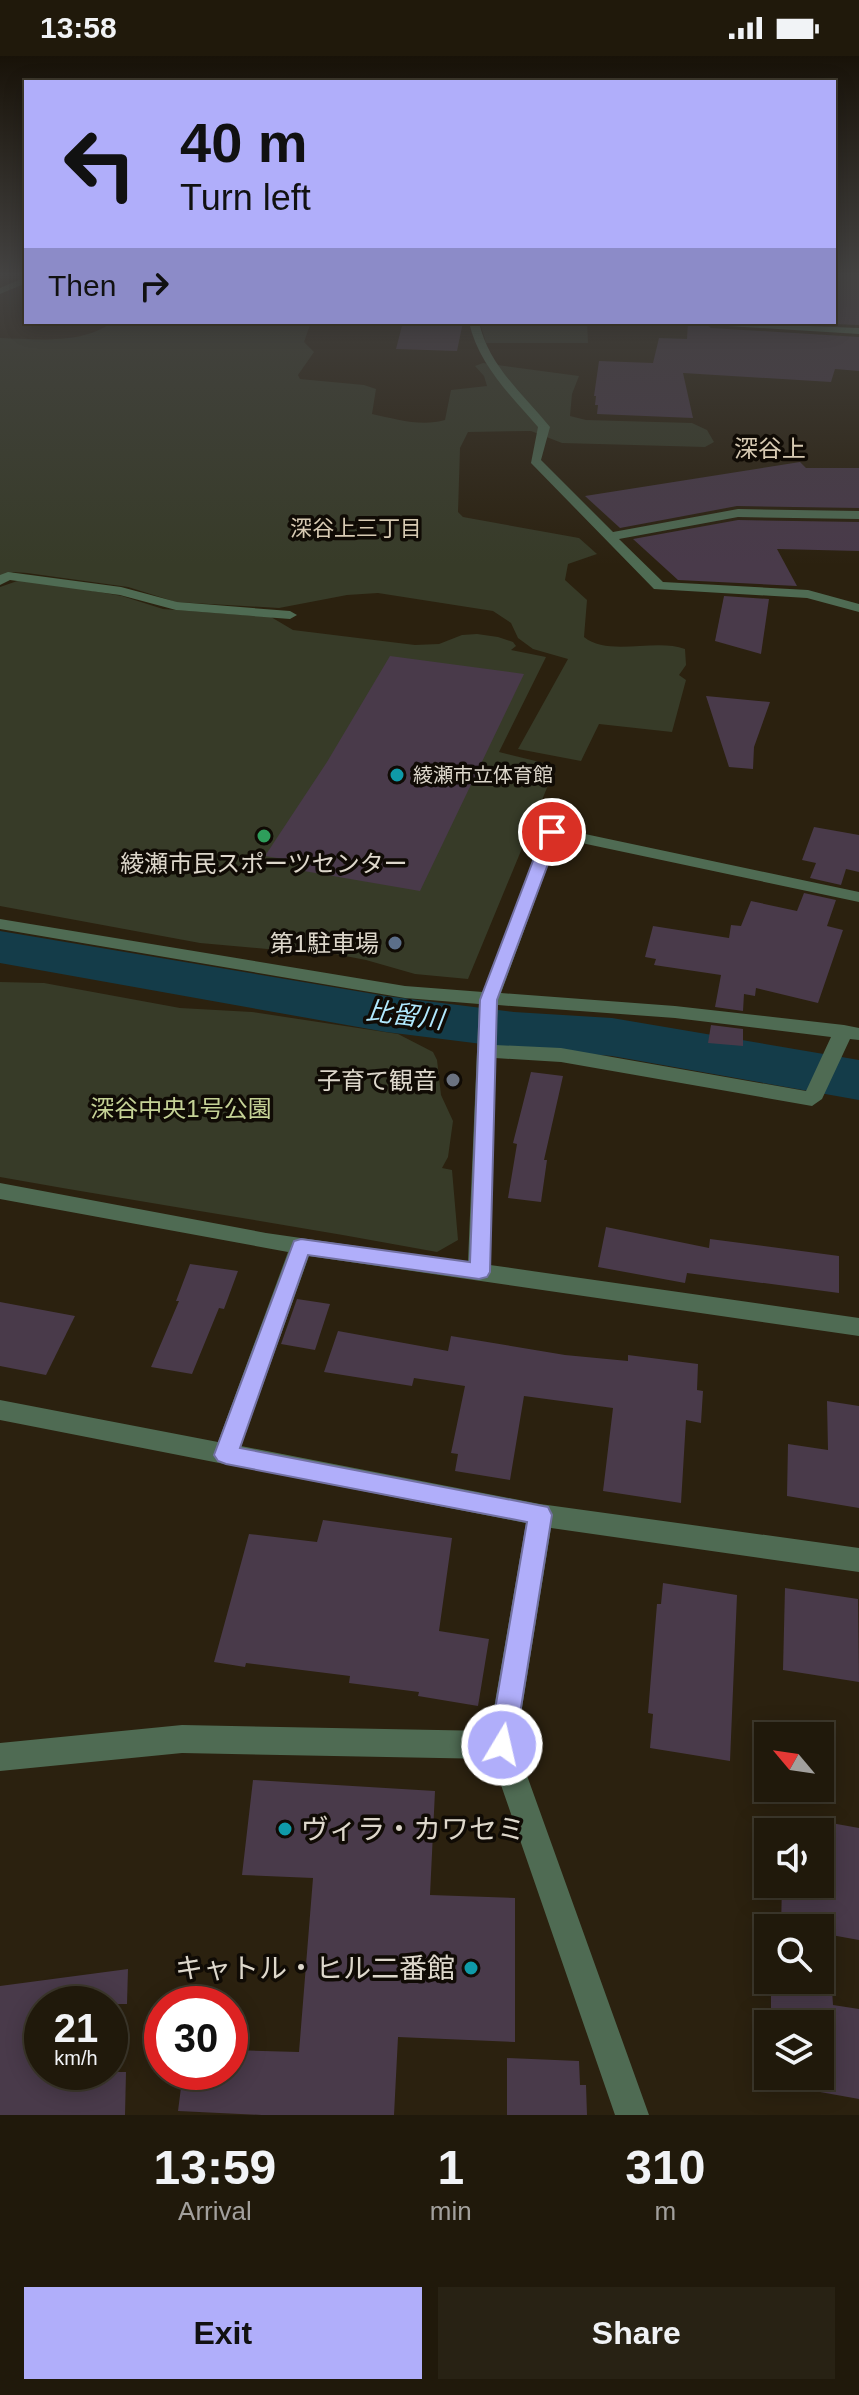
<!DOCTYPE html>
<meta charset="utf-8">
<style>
:root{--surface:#20190b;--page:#282214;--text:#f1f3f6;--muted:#a2a09d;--line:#3d382c;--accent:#b0aefa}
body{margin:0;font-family:Arial,"Noto Sans JP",sans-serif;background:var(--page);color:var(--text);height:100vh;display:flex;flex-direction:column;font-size:30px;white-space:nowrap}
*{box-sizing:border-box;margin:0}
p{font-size:26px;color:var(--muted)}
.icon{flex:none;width:44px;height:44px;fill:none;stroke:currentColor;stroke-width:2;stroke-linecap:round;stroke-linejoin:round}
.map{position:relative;height:2059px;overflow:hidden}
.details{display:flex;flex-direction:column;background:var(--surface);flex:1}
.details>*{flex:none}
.hud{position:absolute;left:24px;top:24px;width:812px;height:244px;border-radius:0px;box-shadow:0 4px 20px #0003,0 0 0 2px var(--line);background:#b0aefa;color:#111;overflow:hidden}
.needle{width:52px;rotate:299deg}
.fabs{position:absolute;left:754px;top:1666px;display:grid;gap:16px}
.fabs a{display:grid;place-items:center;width:80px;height:80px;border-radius:0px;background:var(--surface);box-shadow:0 4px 20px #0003,0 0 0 2px var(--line);font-size:40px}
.speed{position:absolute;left:24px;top:1930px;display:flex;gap:16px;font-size:40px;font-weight:700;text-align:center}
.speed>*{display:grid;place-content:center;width:104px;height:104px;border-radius:50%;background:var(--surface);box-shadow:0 4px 20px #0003,0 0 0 2px var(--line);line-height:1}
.speed small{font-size:20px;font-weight:400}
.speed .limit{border:12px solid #d22;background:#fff;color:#111}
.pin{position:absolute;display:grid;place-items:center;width:68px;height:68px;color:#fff;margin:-34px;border:4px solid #fff;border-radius:50%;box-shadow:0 2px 8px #0007}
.me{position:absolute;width:88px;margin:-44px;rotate:9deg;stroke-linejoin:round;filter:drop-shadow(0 0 6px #0008)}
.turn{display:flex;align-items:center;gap:28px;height:168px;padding:0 24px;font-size:36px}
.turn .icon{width:104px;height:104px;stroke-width:2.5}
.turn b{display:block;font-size:56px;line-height:68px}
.then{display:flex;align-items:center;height:76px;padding:0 24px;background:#0003;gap:16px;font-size:30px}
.eta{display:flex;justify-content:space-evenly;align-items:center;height:136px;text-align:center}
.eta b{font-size:48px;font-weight:600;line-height:56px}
.primary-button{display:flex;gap:16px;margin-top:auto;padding:16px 24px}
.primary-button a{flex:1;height:92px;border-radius:0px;background:var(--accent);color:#111;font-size:32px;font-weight:600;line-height:92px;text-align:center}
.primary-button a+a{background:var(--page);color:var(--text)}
.status{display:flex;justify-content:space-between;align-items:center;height:56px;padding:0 40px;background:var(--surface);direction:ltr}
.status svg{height:22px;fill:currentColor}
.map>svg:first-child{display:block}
</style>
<div class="status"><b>13:58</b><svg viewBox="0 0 49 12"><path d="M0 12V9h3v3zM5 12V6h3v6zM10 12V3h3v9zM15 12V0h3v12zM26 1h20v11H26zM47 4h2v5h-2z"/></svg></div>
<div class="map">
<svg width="859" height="2059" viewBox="0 0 859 2059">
<rect width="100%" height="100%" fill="#2b210f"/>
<!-- green -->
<g fill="#373b28">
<path d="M112 266H311L304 286 314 296 298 319 300 323 364 329 376 333 372 358C396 363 421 371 445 364L451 334 487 330 484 320 475 310 483 307 579 320 572 338 570 360 586 364 692 367 707 374 714 386 705 391 562 387 531 375 468 376 460 392 458 456 463 461 579 482 597 498 568 508 565 524 587 544 584 581C608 601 656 582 685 593L686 609 679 619 686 624 672 676 599 668 581 705 518 693 568 603 533 593 518 582 511 567 493 555 378 537 347 539 279 552 176 546 128 531 27 517 13 516 0 521V282C35 283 83 289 112 266Z"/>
<polygon points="587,266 588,287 486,287 480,267"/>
<polygon points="23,523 122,540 163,553 271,561 293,574 415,589 439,588 462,579 477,578 498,581 513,586 516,590 511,594 546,601 499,696 556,710 468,923 415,918 366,904 299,891 267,893 200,887 0,850 0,531"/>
<path d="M0 926 44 927 180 952 252 956 398 978 433 996 437 1004 441 1039 453 1065 448 1101 442 1112 452 1114 458 1184 437 1196C292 1169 146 1147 0 1121Z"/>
</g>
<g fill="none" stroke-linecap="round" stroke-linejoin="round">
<!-- river -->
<polygon fill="#143c49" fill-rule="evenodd" points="0,875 386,940 514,956 612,962 859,1004 859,1044 612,1000 514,992 386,976 0,907"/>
</g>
<!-- building -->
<g fill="#493a4a">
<polygon points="834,220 859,220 859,269 783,266 834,266"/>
<polygon points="403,266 463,266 457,295 396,293"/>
<polygon points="688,266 703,266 711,272 859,281 859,315 835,313 831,326 683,317 693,362 597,358 598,349 595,349 596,340 594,340 599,305 653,307 659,282 687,283"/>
<polygon points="800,406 806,412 859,412 859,452 737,450 620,472 585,440"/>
<polygon points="738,464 859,466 859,495 777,493 797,530 678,524 633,483"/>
<polygon points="724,540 769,543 761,598 715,585"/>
<polygon points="390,600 524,618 420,835 298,814 302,806 265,800 327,706"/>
<polygon points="706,640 770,646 754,691 753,713 729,711"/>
<polygon points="814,771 859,779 859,816 846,813 841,829 810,822 816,807 802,804"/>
<polygon points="804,837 836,844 827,870 843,874 818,947 756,932 755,940 744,938 743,955 715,951 721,919 654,909 656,903 645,901 653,870 729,882 731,869 741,870 751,845 797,855"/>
<polygon points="711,969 743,973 743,990 708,987"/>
<polygon points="531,1016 563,1020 544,1104 547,1104 541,1146 508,1142 517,1088 513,1087"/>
<polygon points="606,1171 709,1192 710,1183 839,1200 839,1237 687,1217 685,1227 598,1211"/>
<polygon points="190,1208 238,1215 224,1253 219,1252 192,1318 151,1311 179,1245 176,1245"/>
<polygon points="297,1243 330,1248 315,1294 281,1288"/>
<polygon points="0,1246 75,1260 46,1319 0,1310"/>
<polygon points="338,1275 448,1295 451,1280 565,1299 628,1305 628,1299 698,1308 697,1334 703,1335 701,1367 686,1364 681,1447 603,1435 613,1352 524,1340 510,1424 455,1415 458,1398 451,1397 465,1330 414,1322 412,1330 324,1316"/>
<polygon points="827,1345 859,1350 859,1452 787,1440 788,1388 828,1394"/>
<polygon points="323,1464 452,1482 439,1575 489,1583 478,1650 418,1640 419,1636 349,1627 350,1620 246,1607 245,1611 214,1606 249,1478 317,1486"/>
<polygon points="663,1527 737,1539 730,1705 650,1692 653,1658 648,1657 657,1548 661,1548"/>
<polygon points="785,1532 858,1543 859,1626 783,1614"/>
<polygon points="253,1724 435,1735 430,1839 515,1842 515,1986 398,1981 394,2059 262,2059 178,2055 183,2016 230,2016 230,1994 299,1996 313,1822 242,1819"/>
<polygon points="820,1765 859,1772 859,1884 820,1877 820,1872 781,1872 782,1828 820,1828"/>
<polygon points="128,1913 127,1948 42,1948 42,2016 126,2016 125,2059 0,2059 0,1930"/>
<polygon points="771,1924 832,1934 833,1949 859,1953 859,2043 820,2036 820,1968 771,1968"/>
<polygon points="507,2002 579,2005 580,2029 586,2029 587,2059 507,2059"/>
</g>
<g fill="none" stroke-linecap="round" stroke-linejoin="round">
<!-- minor -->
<g fill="#4f6b53" fill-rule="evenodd">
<polygon points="26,221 26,227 0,238 0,232"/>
<path d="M469 266H479C488 309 523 338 550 371L541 404 613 476 738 453 859 455V463L738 461 619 483 663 526 808 534 859 548V556L807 542 654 533 531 407 538 371C511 340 478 308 469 266Z"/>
<polygon points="706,266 859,272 859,278 711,269"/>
<polygon points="8,516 121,531 177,546 290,555 297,559 290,563 176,554 120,539 10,524 0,529 0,519"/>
<path d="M552 771 859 836V846L558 782 501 937 675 950 844 969 859 972V984L850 983 822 1043 812 1050 561 1006 495 1002 490 1209 859 1262V1280L309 1200 241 1390 540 1448 859 1492V1516L551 1472 516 1689 649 2059H615L492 1703 182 1697 0 1715V1687L182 1669 490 1675 526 1467 0 1364V1344L218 1386 288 1196 0 1143V1127L266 1177 468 1206 479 948 405 942 0 873V863L405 930 483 936 544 776ZM498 949 675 962 831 981 806 1035 561 992 495 989Z"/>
</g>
</g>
<!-- sky -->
<linearGradient id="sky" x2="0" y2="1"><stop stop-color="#181208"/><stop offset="0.43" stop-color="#444342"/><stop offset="1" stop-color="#444342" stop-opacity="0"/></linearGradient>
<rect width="859" height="509" fill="url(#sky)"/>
<!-- route -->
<polygon fill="#b0aefa" stroke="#7271a2" stroke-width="2" points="552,771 560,776 497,944 490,1216 487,1221 479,1223 308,1199 240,1392 548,1451 552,1459 515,1689 511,1698 502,1702 492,1698 489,1689 527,1466 226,1408 218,1405 214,1399 294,1185 301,1183 470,1206 480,944 544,776"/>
<!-- markers -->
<g fill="#0f9aa8" stroke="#100b05" stroke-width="3">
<circle cx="397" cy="719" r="8"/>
<circle cx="285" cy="1773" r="8"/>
<circle cx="471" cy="1912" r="8"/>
</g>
<circle fill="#2e9e5b" stroke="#100b05" stroke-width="3" cx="264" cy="780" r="8"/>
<circle fill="#5c6f8a" stroke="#100b05" stroke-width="3" cx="395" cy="887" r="8"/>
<circle fill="#6b7280" stroke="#100b05" stroke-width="3" cx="453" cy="1024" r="8"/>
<g text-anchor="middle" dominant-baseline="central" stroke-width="7" stroke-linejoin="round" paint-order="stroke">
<!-- far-poi labels -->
<g font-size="20" fill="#ddd7cb" stroke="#100b05" text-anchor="start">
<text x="413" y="719">綾瀬市立体育館</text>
</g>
<!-- far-neighbourhood labels -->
<g font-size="22" fill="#d7cab3" stroke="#100b05">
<text x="356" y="472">深谷上三丁目</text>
</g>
<!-- far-quarter labels -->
<g font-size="24" fill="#d7cab3" stroke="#100b05">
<text x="770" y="392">深谷上</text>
</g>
<!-- poi labels -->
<g font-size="24" fill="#ddd7cb" stroke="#100b05" text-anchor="end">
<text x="264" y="807" text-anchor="middle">綾瀬市民スポーツセンター</text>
<text x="379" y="887">第1駐車場</text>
<text x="437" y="1024">子育て観音</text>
</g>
<!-- park labels -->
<g font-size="24" fill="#c5d296" stroke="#100b05">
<text x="181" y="1052">深谷中央1号公園</text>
</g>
<!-- water labels -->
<g font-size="26" font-style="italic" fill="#b1e9fe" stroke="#100b05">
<text transform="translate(405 959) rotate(7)">比留川</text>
</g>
<!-- near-poi labels -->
<g font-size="28" fill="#ddd7cb" stroke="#100b05" text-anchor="start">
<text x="301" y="1773">ヴィラ・カワセミ</text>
<text x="455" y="1912" text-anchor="end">キャトル・ヒル二番館</text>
</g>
</g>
</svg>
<div class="fabs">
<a><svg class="needle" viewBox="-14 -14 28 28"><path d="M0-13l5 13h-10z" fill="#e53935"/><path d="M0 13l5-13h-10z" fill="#a2a09d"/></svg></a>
<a><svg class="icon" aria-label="sound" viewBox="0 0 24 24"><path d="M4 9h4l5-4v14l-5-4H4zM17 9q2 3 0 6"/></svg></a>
<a><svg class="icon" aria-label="search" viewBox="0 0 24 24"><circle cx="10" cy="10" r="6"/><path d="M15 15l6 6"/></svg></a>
<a><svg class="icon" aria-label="layers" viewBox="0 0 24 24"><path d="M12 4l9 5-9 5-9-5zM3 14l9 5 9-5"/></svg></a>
</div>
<div class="speed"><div>21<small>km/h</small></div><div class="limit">30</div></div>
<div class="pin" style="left:552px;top:776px;background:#d93025"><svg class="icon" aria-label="arrive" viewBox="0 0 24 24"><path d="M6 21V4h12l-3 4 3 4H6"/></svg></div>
<svg class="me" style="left:502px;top:1689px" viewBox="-20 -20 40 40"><circle r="17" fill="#b0aefa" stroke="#fff" stroke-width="3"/><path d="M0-11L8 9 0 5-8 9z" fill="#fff"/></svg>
<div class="hud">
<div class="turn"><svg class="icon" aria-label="left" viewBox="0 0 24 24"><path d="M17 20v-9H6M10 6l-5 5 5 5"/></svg><div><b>40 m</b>Turn left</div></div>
<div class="then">Then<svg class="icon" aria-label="right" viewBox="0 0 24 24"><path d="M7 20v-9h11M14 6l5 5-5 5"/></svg></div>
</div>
</div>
<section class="details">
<div class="eta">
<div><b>13:59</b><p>Arrival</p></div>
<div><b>1</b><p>min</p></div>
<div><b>310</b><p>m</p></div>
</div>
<div class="primary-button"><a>Exit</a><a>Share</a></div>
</section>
